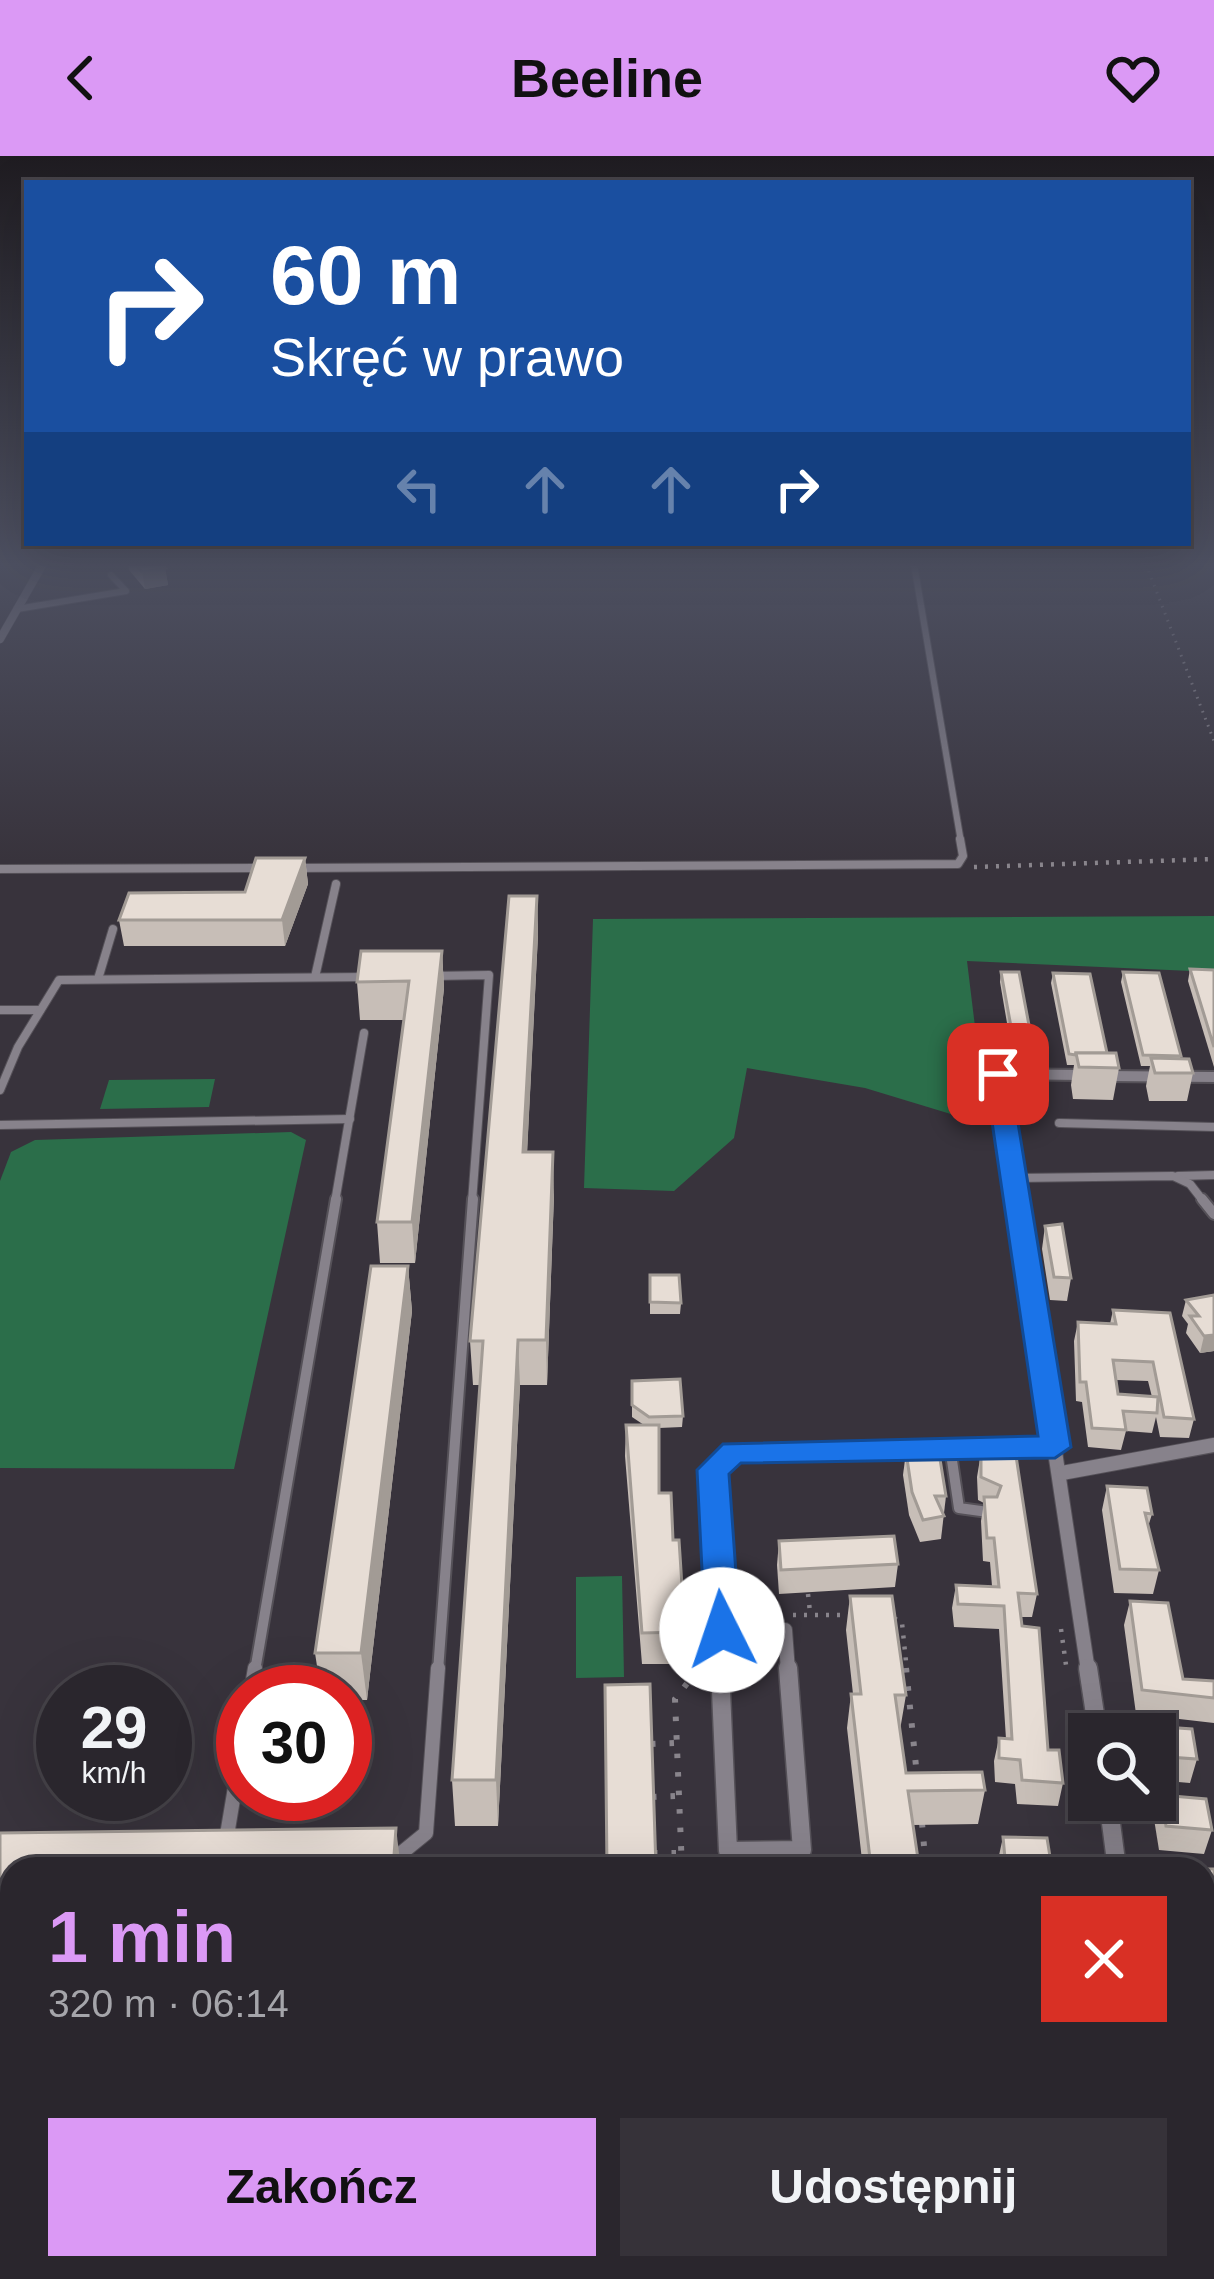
<!DOCTYPE html>
<html lang="pl">
<meta charset="utf-8">
<style>
:root{--surface:#2a262d;--page:#363239;--text:#f1f3f6;--muted:#a5a5aa;--line:#464349;--accent:#db99f5}
body{margin:0;font-family:Helvetica,sans-serif;background:var(--page);color:var(--text);height:100vh;display:flex;flex-direction:column;font-size:45px;white-space:nowrap}
*{box-sizing:border-box;margin:0}
p{font-size:39px;color:var(--muted)}
.icon{flex:none;width:66px;height:66px;fill:none;stroke:currentColor;stroke-width:2;stroke-linecap:round;stroke-linejoin:round}
.map{position:relative;flex:1;overflow:hidden}
.details{position:absolute;left:0px;top:1701px;width:1215px;height:423px;display:flex;flex-direction:column;background:var(--surface);border-radius:36px 36px 0 0;box-shadow:0 12px 48px #0002,0 0 0 3px var(--line)}
.details>*{flex:none}
.hud{position:absolute;left:24px;top:24px;width:1167px;height:366px;border-radius:0px;box-shadow:0 12px 48px #0002,0 0 0 3px var(--line);background:#1a4fa0;color:#fff;overflow:hidden}
.controls{position:absolute;left:1068px;top:1557px;display:grid;gap:24px}
.controls a{display:grid;place-items:center;width:108px;height:108px;border-radius:0px;background:var(--surface);box-shadow:0 12px 48px #0002,0 0 0 3px var(--line);font-size:60px}
.speed{position:absolute;left:36px;top:1509px;display:flex;gap:24px;font-size:60px;font-weight:700;text-align:center}
.speed>*{display:grid;place-content:center;width:156px;height:156px;border-radius:50%;background:var(--surface);box-shadow:0 12px 48px #0002,0 0 0 3px var(--line);line-height:1}
.speed small{font-size:30px;font-weight:400}
.speed .limit{border:18px solid #d22;background:#fff;color:#111}
.pin{position:absolute;display:grid;place-items:center;width:102px;height:102px;color:#fff;margin:-51px;border-radius:24px;box-shadow:0 6px 18px #0006}
.me{position:absolute;width:132px;margin:-66px;rotate:356deg;stroke-linejoin:round;filter:drop-shadow(0 0 9px #0008)}
.turn{display:flex;align-items:center;gap:42px;height:252px;padding:0 48px;font-size:54px}
.turn .icon{width:156px;height:156px;stroke-width:2.5}
.turn b{display:block;font-size:84px;line-height:102px}
.lanes{display:flex;align-items:center;height:114px;padding:0 48px;background:#0003;justify-content:center;gap:60px;direction:ltr}
.lanes .off{opacity:.35}
.round{display:grid;place-items:center;flex:none;width:126px;height:126px;border-radius:0px;background:var(--page)}
.head{display:flex;align-items:center;justify-content:space-between;height:204px;padding:0 48px}
h1{font-size:72px;font-weight:700;line-height:90px;color:var(--accent)}
.primary-button{display:flex;gap:24px;margin-top:auto;padding:24px 48px}
.primary-button a{flex:1;height:138px;border-radius:0px;background:var(--accent);color:#111;font-size:48px;font-weight:700;line-height:138px;text-align:center}
.primary-button a+a{background:var(--page);color:var(--text)}
header{display:flex;justify-content:space-between;align-items:center;height:156px;padding:0 48px;background:var(--accent);color:#111;font-size:54px;font-weight:700}
.map>svg:first-child{display:block}
</style>
<header><svg class="icon" aria-label="back" viewBox="0 0 24 24"><path d="M15 5l-7 7 7 7"/></svg>Beeline<svg class="icon" aria-label="heart" viewBox="0 0 24 24"><path d="M12 20l-8-8c-3-5 5-10 8-4 3-6 11-1 8 4z"/></svg></header>
<div class="map">
<svg width="1214" height="2123" viewBox="0 0 1214 2123">
<rect width="100%" height="100%" fill="#38333c"/>
<!-- green -->
<g fill="#2b6e4a">
<polygon points="1214,760 1214,816 967,805 987,969 865,932 747,912 734,982 674,1035 584,1032 593,763"/>
<polygon points="215,923 209,951 100,953 109,924"/>
<polygon points="291,976 306,984 234,1313 0,1312 0,1025 11,996 35,984"/>
<polygon points="622,1420 624,1521 576,1522 576,1421"/>
</g>
<g fill="none" stroke-linecap="round" stroke-linejoin="round">
<!-- service-far3 casing -->
<g stroke="#555158" stroke-width="8">
<g id="service-far3">
<polyline points="914,408 961,686"/>
<polyline points="17,453 126,435 111,419"/>
</g>
</g>
<!-- service-far2 casing -->
<g stroke="#555158" stroke-width="10">
<g id="service-far2">
<polyline points="293,712 958,708 963,700 960,683"/>
<polyline points="0,713 265,712"/>
<polyline points="433,820 489,819 472,1046"/>
<polyline points="315,821 336,728"/>
<polyline points="98,823 113,773"/>
<polyline points="0,854 40,854"/>
<polyline points="0,934 18,891 59,824 368,821"/>
<polyline points="1059,967 1214,971"/>
<polyline points="0,969 350,963"/>
<polyline points="1178,1020 1214,1019"/>
<polyline points="1014,1022 1173,1020 1190,1028 1204,1046"/>
<polyline points="335,1046 364,877"/>
</g>
</g>
<!-- service-far1 casing -->
<g stroke="#555158" stroke-width="14">
<g id="service-far1">
<polyline points="1202,1043 1214,1058"/>
<polyline points="950,1291 959,1352 988,1356"/>
<polyline points="255,1515 336,1043"/>
<polyline points="438,1515 473,1043"/>
</g>
</g>
<!-- service casing -->
<g stroke="#555158" stroke-width="16">
<g id="service">
<polyline points="251,1536 255,1512"/>
<polyline points="226,1685 243,1584"/>
<polyline points="389,1699 399,1699 426,1677 438,1512"/>
</g>
</g>
<!-- minor-far3 casing -->
<g stroke="#555158" stroke-width="9">
<polyline id="minor-far3" points="0,483 43,408"/>
</g>
<!-- minor-far2 casing -->
<g stroke="#555158" stroke-width="14">
<g id="minor-far2">
<polyline points="1105,920 1214,921"/>
<polyline points="1017,1046 998,918 1084,919"/>
</g>
</g>
<!-- minor-far1 casing -->
<g stroke="#555158" stroke-width="16">
<g id="minor-far1">
<polyline points="1017,1043 1088,1515"/>
<polyline points="1062,1317 1214,1289"/>
<polyline points="722,1474 785,1474 788,1515"/>
<polyline points="720,1515 712,1314 739,1296 1055,1291"/>
</g>
</g>
<!-- minor casing -->
<g stroke="#555158" stroke-width="21">
<g id="minor">
<polyline points="720,1512 728,1695 802,1694 788,1512"/>
<polyline points="1088,1512 1098,1578"/>
<polyline points="1108,1644 1117,1713"/>
<polyline points="1173,2112 1174,2123"/>
<polyline points="0,2116 531,2123"/>
</g>
</g>
<!-- path-far2 -->
<polyline stroke="#89858c" stroke-width="3" stroke-dasharray="1.5 6" stroke-linecap="butt" points="1146,408 1214,585"/>
<!-- path-far1 -->
<g stroke="#89858c" stroke-width="4.5" stroke-dasharray="3 8" stroke-linecap="butt">
<polyline points="974,711 1214,703"/>
<polyline points="808,1438 810,1456"/>
<polyline points="793,1459 854,1459"/>
<polyline points="894,1462 902,1467 907,1515"/>
<polyline points="1061,1473 1066,1509"/>
<polyline points="697,1515 702,1508"/>
</g>
<!-- path -->
<g stroke="#89858c" stroke-width="6" stroke-dasharray="4.5 14" stroke-linecap="butt">
<polyline points="906,1512 917,1620"/>
<polyline points="1076,1580 1089,1670"/>
<polyline points="651,1588 675,1587"/>
<polyline points="652,1641 676,1640"/>
<polyline points="922,1667 926,1713"/>
<polyline points="653,1697 681,1697"/>
<polyline points="682,1713 675,1543 699,1512"/>
<polyline points="0,2093 12,2094"/>
<polyline points="1203,2095 1214,2102"/>
<polyline points="1117,2112 1119,2123"/>
</g>
<!-- service-far3 -->
<use href="#service-far3" stroke="#87828b" stroke-width="6"/>
<!-- service-far2 -->
<use href="#service-far2" stroke="#87828b" stroke-width="8"/>
<!-- service-far1 -->
<use href="#service-far1" stroke="#87828b" stroke-width="10"/>
<!-- service -->
<use href="#service" stroke="#87828b" stroke-width="14"/>
<!-- minor-far3 -->
<use href="#minor-far3" stroke="#87828b" stroke-width="8"/>
<!-- minor-far2 -->
<use href="#minor-far2" stroke="#87828b" stroke-width="10"/>
<!-- minor-far1 -->
<use href="#minor-far1" stroke="#87828b" stroke-width="14"/>
<!-- minor -->
<use href="#minor" stroke="#87828b" stroke-width="18"/>
</g>
<!-- wall -->
<g fill="#c7beb7" fill-rule="evenodd">
<polygon points="128,408 161,408 165,412 168,429 145,433 129,414"/>
<polygon points="305,702 308,728 285,790 124,790 119,764 245,736"/>
<polygon points="537,740 538,779 527,996 554,1039 547,1229 520,1229 498,1670 455,1670 452,1624 480,1229 473,1229 470,1185"/>
<polygon points="442,795 444,832 415,1107 380,1107 377,1066 404,864 360,864 357,826"/>
<polygon points="1190,813 1214,814 1214,911 1188,825"/>
<polygon points="1001,816 1034,896 1044,910 1039,942 1020,942 1018,928 1021,909 1014,908 1000,826"/>
<polygon points="1123,816 1181,900 1180,902 1193,917 1187,945 1149,945 1146,930 1150,910 1141,910 1121,826"/>
<polygon points="1053,817 1107,897 1119,912 1113,944 1073,943 1071,929 1074,909 1067,909 1051,827"/>
<polygon points="1045,1070 1071,1122 1067,1145 1050,1144 1042,1093"/>
<polygon points="408,1110 412,1155 367,1544 345,1544 345,1536 321,1536 315,1497"/>
<polygon points="650,1119 681,1147 680,1158 650,1158"/>
<polygon points="1214,1139 1214,1195 1200,1197 1186,1177 1188,1168 1182,1160 1186,1144"/>
<path d="M1113 1154 1194 1263 1189 1282 1160 1281 1156 1261 1152 1277 1126 1275 1121 1294 1088 1291 1082 1246 1076 1245 1074 1185 1078 1166 1110 1168ZM1116 1224 1148 1225 1152 1241 1118 1238Z"/>
<polygon points="632,1225 683,1260 682,1271 659,1272 659,1337 673,1384 685,1476 684,1508 642,1508 625,1300 626,1269 644,1269 632,1261"/>
<polygon points="906,1296 946,1340 941,1383 920,1386 909,1359 903,1319"/>
<polygon points="981,1297 1016,1300 1037,1438 1032,1461 1021,1461 1048,1594 1063,1627 1058,1650 1017,1648 1015,1628 995,1626 994,1605 999,1582 1006,1583 999,1473 954,1471 952,1452 956,1429 992,1430 990,1406 983,1405 981,1365 984,1347 978,1344 977,1321"/>
<polygon points="1107,1330 1152,1358 1148,1371 1159,1414 1153,1438 1114,1437 1102,1354"/>
<polygon points="779,1385 898,1408 895,1431 779,1438 777,1409"/>
<polygon points="850,1440 906,1539 900,1574 906,1617 985,1634 978,1668 913,1669 918,1703 916,1713 863,1713 847,1572 851,1538 853,1538 846,1474"/>
<polygon points="1130,1445 1183,1523 1214,1525 1214,1567 1136,1558 1124,1469"/>
<polygon points="1150,1570 1197,1603 1190,1627 1155,1624 1155,1578 1148,1578"/>
<polygon points="1161,1639 1212,1674 1204,1698 1159,1694 1154,1663"/>
<polygon points="0,1677 12,1713 12,1774 0,1774"/>
<polygon points="1003,1681 1052,1713 999,1713 998,1704"/>
<polygon points="1203,1713 1214,1713 1214,1778 1203,1777"/>
<polygon points="1203,1790 1214,1791 1214,1868 1203,1868"/>
<polygon points="1206,1885 1214,1886 1214,1964 1204,1963 1203,1952 1203,1893"/>
<polygon points="0,1992 12,1992 12,2061 0,2060"/>
</g>
<!-- shaded-wall -->
<g fill="#a29b95">
<polygon points="165,412 168,429 145,433 142,416"/>
<polygon points="305,702 308,728 285,790 282,764"/>
<polygon points="537,740 538,779 525,1039 523,996"/>
<polygon points="442,795 444,832 415,1107 412,1066"/>
<polygon points="553,996 554,1039 547,1229 546,1184"/>
<polygon points="408,1110 412,1155 367,1544 361,1497"/>
<polygon points="1214,1179 1214,1195 1200,1197 1204,1180"/>
<polygon points="518,1184 520,1229 498,1670 496,1624"/>
<polygon points="396,1672 401,1713 393,1713"/>
</g>
<!-- building -->
<g fill="#e7ddd5" stroke="#a29b95" stroke-width="3">
<polygon points="135,408 161,408 165,412 142,416"/>
<polygon points="256,702 305,702 282,764 119,764 129,737 245,736"/>
<polygon points="509,740 537,740 523,996 553,996 546,1184 518,1184 496,1624 452,1624 483,1185 470,1185"/>
<polygon points="361,795 442,795 412,1066 377,1066 409,825 357,826"/>
<polygon points="1190,813 1214,814 1214,891"/>
<polygon points="1001,816 1019,816 1034,896 1016,898"/>
<polygon points="1123,816 1159,817 1181,900 1143,899"/>
<polygon points="1053,817 1090,818 1107,897 1076,897 1076,899 1069,898"/>
<polygon points="1023,896 1041,896 1044,910 1025,910"/>
<polygon points="1076,897 1116,897 1119,912 1079,911"/>
<polygon points="1151,902 1189,903 1193,917 1155,917"/>
<polygon points="1062,1068 1071,1122 1054,1121 1045,1070"/>
<polygon points="371,1110 408,1110 361,1497 315,1497"/>
<polygon points="650,1119 679,1119 681,1147 650,1146"/>
<polygon points="1214,1139 1214,1179 1204,1180 1190,1160 1199,1160 1186,1144"/>
<polygon points="1113,1154 1170,1157 1194,1263 1164,1261 1153,1206 1113,1204 1118,1238 1158,1241 1157,1257 1123,1255 1126,1274 1092,1272 1086,1226 1080,1226 1078,1166 1116,1168"/>
<polygon points="680,1223 683,1260 649,1261 632,1249 632,1225"/>
<polygon points="626,1269 659,1269 659,1337 671,1337 673,1384 679,1384 685,1476 642,1477"/>
<polygon points="906,1296 939,1297 946,1340 935,1340 944,1360 923,1364 912,1336"/>
<polygon points="981,1297 1016,1300 1037,1438 1018,1437 1022,1470 1039,1472 1048,1594 1059,1594 1063,1627 1022,1624 1020,1604 999,1602 999,1582 1012,1583 1004,1450 958,1448 956,1429 999,1431 994,1382 987,1382 984,1341 997,1341 1001,1330 981,1321"/>
<polygon points="1107,1330 1147,1332 1152,1358 1145,1357 1159,1414 1120,1413"/>
<polygon points="894,1380 898,1408 781,1414 779,1385"/>
<polygon points="850,1440 892,1440 906,1539 895,1539 906,1617 982,1616 985,1634 908,1635 918,1703 870,1703 851,1538 861,1538"/>
<polygon points="1130,1445 1168,1447 1183,1523 1214,1525 1214,1542 1142,1534"/>
<polygon points="650,1528 656,1713 607,1713 605,1529"/>
<polygon points="1150,1570 1192,1573 1197,1603 1155,1600 1155,1578 1151,1578"/>
<polygon points="1161,1639 1206,1643 1212,1674 1166,1670"/>
<polygon points="396,1672 393,1713 12,1713 12,1727 0,1727 0,1677"/>
<polygon points="1003,1681 1047,1682 1052,1713 1006,1713"/>
<polygon points="1203,1713 1214,1713 1214,1758 1203,1757"/>
<polygon points="1203,1790 1214,1791 1214,1844 1203,1844"/>
<polygon points="1206,1885 1214,1886 1214,1940 1213,1940"/>
<rect x="0" y="1992" width="12" height="46"/>
</g>
<!-- sky -->
<linearGradient id="sky" x2="0" y2="1"><stop stop-color="#1f1c21"/><stop offset="0.58" stop-color="#4d5061"/><stop offset="1" stop-color="#4d5061" stop-opacity="0"/></linearGradient>
<rect width="1214" height="705" fill="url(#sky)"/>
<!-- route -->
<polygon fill="#1a73e8" stroke="#114b97" stroke-width="3" points="998,911 1010,918 1071,1291 1055,1302 741,1307 729,1318 740,1474 735,1483 710,1483 705,1474 697,1314 723,1288 1038,1280 985,918"/>
</svg>
<div class="controls">
<a><svg class="icon" aria-label="search" viewBox="0 0 24 24"><circle cx="10" cy="10" r="6"/><path d="M15 15l6 6"/></svg></a>
</div>
<div class="speed"><div>29<small>km/h</small></div><div class="limit">30</div></div>
<div class="pin" style="left:998px;top:918px;background:#d93025"><svg class="icon" aria-label="arrive" viewBox="0 0 24 24"><path d="M6 21V4h12l-3 4 3 4H6"/></svg></div>
<svg class="me" style="left:722px;top:1474px" viewBox="-20 -20 40 40"><circle r="19" fill="#fff"/><path d="M0-13L10 11 0 6-10 11z" fill="#1a73e8"/></svg>
<div class="hud">
<div class="turn"><svg class="icon" aria-label="right" viewBox="0 0 24 24"><path d="M7 20v-9h11M14 6l5 5-5 5"/></svg><div><b>60 m</b>Skręć w prawo</div></div>
<div class="lanes"><svg class="icon off" aria-label="left" viewBox="0 0 24 24"><path d="M17 20v-9H6M10 6l-5 5 5 5"/></svg><svg class="icon off" aria-label="ahead" viewBox="0 0 24 24"><path d="M12 20V5M6 11l6-6 6 6"/></svg><svg class="icon off" aria-label="ahead" viewBox="0 0 24 24"><path d="M12 20V5M6 11l6-6 6 6"/></svg><svg class="icon" aria-label="right" viewBox="0 0 24 24"><path d="M7 20v-9h11M14 6l5 5-5 5"/></svg></div>
</div>
<section class="details">
<div class="head"><div><h1>1 min</h1><p>320 m · 06:14</p></div><a class="round" style="background:#d93025;color:#fff"><svg class="icon" aria-label="close" viewBox="0 0 24 24"><path d="M6 6l12 12M18 6L6 18"/></svg></a></div>
<div class="primary-button"><a>Zakończ</a><a>Udostępnij</a></div>
</section>
</div>
